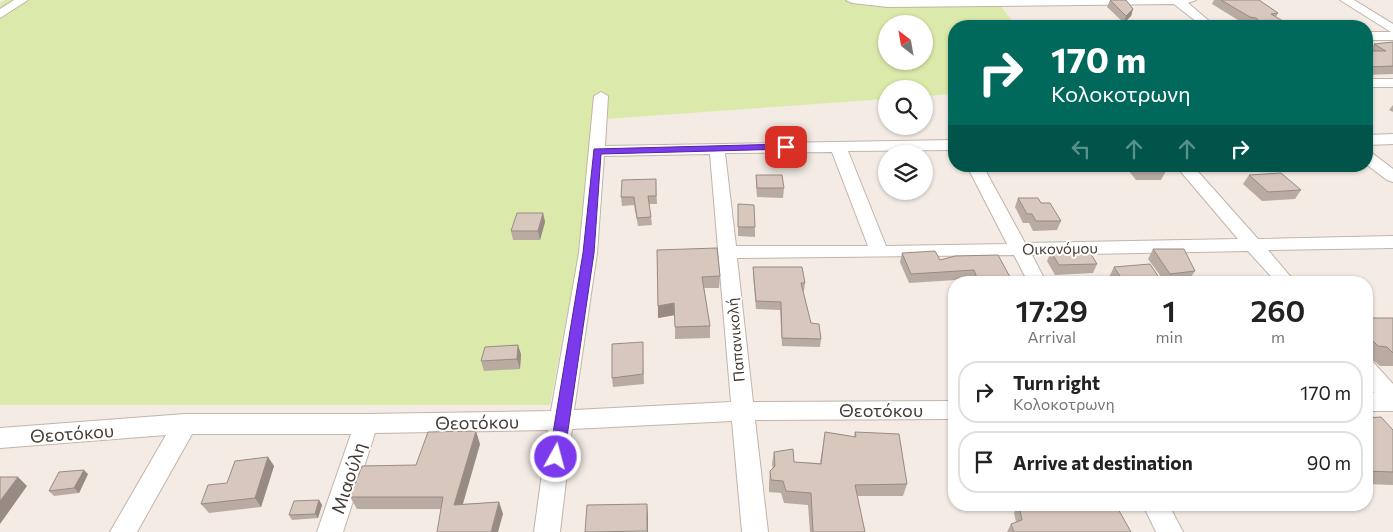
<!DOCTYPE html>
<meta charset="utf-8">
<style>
:root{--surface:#fff;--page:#f6f6f6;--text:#222;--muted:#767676;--line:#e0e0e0}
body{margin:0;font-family:Commissioner,sans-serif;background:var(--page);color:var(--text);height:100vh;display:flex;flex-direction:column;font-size:19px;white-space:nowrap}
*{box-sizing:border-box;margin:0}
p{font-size:16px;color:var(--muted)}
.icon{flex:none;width:28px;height:28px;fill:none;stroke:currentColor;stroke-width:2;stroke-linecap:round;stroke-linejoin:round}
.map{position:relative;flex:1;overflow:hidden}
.side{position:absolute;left:948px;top:276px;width:425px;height:235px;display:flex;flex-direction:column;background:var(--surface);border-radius:20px;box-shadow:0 1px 4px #0004}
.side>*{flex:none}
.guide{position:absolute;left:948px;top:20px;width:425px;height:152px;border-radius:20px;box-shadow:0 1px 4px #0004;background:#00695c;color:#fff;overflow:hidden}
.needle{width:32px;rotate:329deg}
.controls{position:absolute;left:878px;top:15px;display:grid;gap:10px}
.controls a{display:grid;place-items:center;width:55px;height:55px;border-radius:50%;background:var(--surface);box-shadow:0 1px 4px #0004;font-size:25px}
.pin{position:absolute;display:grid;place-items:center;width:42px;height:42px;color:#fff;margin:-21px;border-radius:10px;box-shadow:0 2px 8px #0006}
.me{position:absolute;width:55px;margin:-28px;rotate:7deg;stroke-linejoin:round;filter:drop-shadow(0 0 4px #0008)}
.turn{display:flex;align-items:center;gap:18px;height:105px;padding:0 20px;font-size:22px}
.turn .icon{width:65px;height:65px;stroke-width:2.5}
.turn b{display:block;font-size:35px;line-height:42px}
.lanes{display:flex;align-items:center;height:48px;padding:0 20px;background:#0003;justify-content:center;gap:25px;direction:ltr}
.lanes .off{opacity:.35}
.eta{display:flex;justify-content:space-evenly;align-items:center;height:85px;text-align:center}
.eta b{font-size:30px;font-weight:600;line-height:35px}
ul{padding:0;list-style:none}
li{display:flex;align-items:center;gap:15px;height:62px;margin:0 10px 8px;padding:0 10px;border:2px solid var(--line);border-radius:20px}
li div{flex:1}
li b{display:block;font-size:19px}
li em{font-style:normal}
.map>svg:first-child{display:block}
</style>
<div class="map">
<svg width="1393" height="532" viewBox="0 0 1393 532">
<rect width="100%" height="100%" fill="#f3ebe4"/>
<!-- green -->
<path fill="#dbeaaa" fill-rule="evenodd" d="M5 0H996L1016 26H954V94L924 96V89H886V99L604 119 550 405H0V3ZM886 24H924V61H886Z"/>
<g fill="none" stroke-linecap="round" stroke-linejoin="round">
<!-- street casing -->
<g stroke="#c2b4a9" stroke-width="2">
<g id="street">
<polygon points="14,0 28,0 0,18 0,9"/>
<polygon points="846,0 1196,0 1188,3 1215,26 1202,26 1174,4 888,7 852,3"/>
<polygon points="1340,0 1354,0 1393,24 1393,40 1366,40 1366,32 1391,32"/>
<rect x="1366" y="79" width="27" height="8"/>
<path d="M601 92 608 96 605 146 954 140V150L848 151 886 246 1007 244 967 166H983L1025 243 1238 239 1176 166H1193L1258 239 1393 236V248L1268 250 1295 282H1276L1248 251 1032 255 1046 282H1028L1014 255 737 258 753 402 954 401V419L755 420 768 532H742L732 421 572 429 560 532H534L548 430 375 433 343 532H317L351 434H192L137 532H110L166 435 0 448V428L185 414H366L551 411 579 253 594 96ZM832 152 868 246H736L725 153ZM710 154 731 402 574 410 597 253 604 156Z"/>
<polygon points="1393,134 1393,144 1366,145 1366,135"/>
<polygon points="1366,151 1372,153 1393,169 1393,182 1387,180 1366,164"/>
<polygon points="1366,361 1374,363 1393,384 1393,411 1366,411 1366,393 1374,393 1366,384"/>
<polygon points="1143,505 1169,505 1183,532 1156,532"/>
</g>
</g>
<!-- street -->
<use href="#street" fill="#fff" fill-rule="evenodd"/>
</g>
<!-- wall -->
<g fill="#baaba2">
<polygon points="1110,0 1133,9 1131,16 1124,23 1107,7"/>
<polygon points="1214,0 1259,0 1278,13 1276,17 1291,26 1254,26 1252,25 1246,25 1212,4"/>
<polygon points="1393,42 1393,74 1366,75 1366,51 1370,51 1374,44"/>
<polygon points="1393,105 1393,112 1389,110"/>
<polygon points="1125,166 1162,166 1166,171 1161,180 1136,180"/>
<polygon points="756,175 784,188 783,198 757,197 756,184"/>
<polygon points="1249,175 1301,190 1295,199 1262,201 1243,184"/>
<polygon points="656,179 657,204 649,204 651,217 652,225 638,226 634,205 622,206 621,197"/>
<polygon points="1018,198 1041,203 1061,221 1057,230 1033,231 1029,223 1023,223 1015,207"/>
<polygon points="738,204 755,227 755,237 738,236"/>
<polygon points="543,213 545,222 540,240 513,240 511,231"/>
<polygon points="1153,249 1195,271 1189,280 1165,282 1148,259"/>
<polygon points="657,250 720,276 719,288 704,288 710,326 710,338 675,339 675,315 658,318"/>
<polygon points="1051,252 1097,264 1093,273 1055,275 1047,261"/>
<polygon points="902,253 940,260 1010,277 1008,282 972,282 971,279 909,283 900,262"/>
<polygon points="753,267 805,283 804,291 803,291 811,323 821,339 820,347 782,346 780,310 756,309 753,275"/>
<polygon points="1114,267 1162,282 1113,282 1109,277"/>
<polygon points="1366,318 1393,318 1393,366 1380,366 1374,361 1366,359"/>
<polygon points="643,352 644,384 613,387 612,378"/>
<polygon points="521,354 520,369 484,371 481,361"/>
<polygon points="1366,418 1393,430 1393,485 1366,484"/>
<polygon points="825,432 854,437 855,432 907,484 903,496 857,496 865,532 810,532 808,505 784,503 781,493 769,492 769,483 770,471 773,469 772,464 774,452 794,462 820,463"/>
<polygon points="480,444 463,504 499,502 503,514 440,509 357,509 350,497 416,465"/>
<polygon points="268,457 274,466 261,507 209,513 201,504 227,483"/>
<polygon points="88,474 79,493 54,496 49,491"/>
<polygon points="319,500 322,505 318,518 292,520 289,515"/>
<polygon points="1018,505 1051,505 1053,509 1131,532 1007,532 1011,524 1016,522 1014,513"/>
</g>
<!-- shaded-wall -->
<g fill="#978b84">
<polygon points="1133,9 1131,16 1124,23 1126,16"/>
<polygon points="543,213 545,222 540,240 538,231"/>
<polygon points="674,303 675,315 658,318 658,306"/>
<polygon points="518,345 521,354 520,369 517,359"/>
<polygon points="476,431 480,444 459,517 454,505"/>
<polygon points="268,457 274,466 261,507 255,498"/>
<polygon points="84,470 88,474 79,493 74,488"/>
<polygon points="18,477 27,486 0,524 0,501"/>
<polygon points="319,500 322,505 318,518 315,514"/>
<polygon points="499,502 503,514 498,532 491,532"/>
<polygon points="647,504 648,515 648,532 647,532"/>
</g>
<!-- building -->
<g fill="#d8c7bc" stroke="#978b84">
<polygon points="1110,0 1126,0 1133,9 1126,16"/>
<polygon points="1221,0 1259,0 1278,13 1271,14 1291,26 1266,26 1256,18 1250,17"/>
<polygon points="1393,42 1393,66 1366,67 1366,51 1386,51 1374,44"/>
<polygon points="1136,166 1162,166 1166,171 1140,171"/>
<polygon points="1281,173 1301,190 1268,192 1249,175"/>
<polygon points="756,175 782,175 784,188 757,188"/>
<polygon points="656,179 656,196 648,196 651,217 637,218 634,197 621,197 622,180"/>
<polygon points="1018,198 1038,198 1041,203 1050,203 1061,221 1036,221 1032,214 1027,214"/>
<polygon points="738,204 754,205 755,227 738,227"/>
<polygon points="517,213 543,213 538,231 511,231"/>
<polygon points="717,248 720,276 702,277 710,326 675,327 674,303 658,306 657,250"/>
<polygon points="1153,249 1184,249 1195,271 1170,274"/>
<polygon points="935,251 940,260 955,256 998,255 1010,277 1003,277 1006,282 987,282 984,278 977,278 974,270 911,274 902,253"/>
<polygon points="1089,251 1097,264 1059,265 1051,252"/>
<polygon points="1150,264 1162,282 1124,282 1114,267"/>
<polygon points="753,267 802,267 805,283 801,283 811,323 819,324 821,339 782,338 781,302 756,301"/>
<polygon points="1366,318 1393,318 1393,353 1387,347 1378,346 1366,334"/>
<polygon points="643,342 643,374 612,378 612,344"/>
<polygon points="518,345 517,359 481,361 485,347"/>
<polygon points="1381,417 1393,430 1393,472 1366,471 1366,418"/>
<polygon points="476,431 454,505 499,502 491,532 437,532 443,497 350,497 362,466 416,465 428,432"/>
<polygon points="825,432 856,437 855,432 899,434 907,484 855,485 865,532 813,532 811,493 786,491 783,481 771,480 770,471 775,466 774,452 793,449 794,462 821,464"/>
<polygon points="268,457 255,498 201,504 208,485 227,483 235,461"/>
<polygon points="84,470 74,488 49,491 59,472"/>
<polygon points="0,477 18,477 0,501"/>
<polygon points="319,500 315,514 289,515 294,501"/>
<polygon points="647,504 647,531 585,532 587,505"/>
<polygon points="1019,505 1051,505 1053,509 1117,507 1131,532 1014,532 1011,524 1022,520"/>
</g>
<!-- route -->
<polygon fill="#7c3aed" stroke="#51269a" points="786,144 791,147 789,149 601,154 594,253 564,457 562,462 556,463 551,462 549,457 583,253 594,149"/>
<g text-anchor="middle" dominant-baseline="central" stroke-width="4" stroke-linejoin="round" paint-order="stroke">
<!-- street labels -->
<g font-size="15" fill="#463b34" stroke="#fff">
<text transform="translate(1060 248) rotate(-1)">Οικονόμου</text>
<text transform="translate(735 340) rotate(-95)">Παπανικολή</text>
</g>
<!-- near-street labels -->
<g font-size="18" fill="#463b34" stroke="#fff">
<text x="881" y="410">Θεοτόκου</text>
<text transform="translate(477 422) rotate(-1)">Θεοτόκου</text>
<text transform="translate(72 433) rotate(-4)">Θεοτόκου</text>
<text transform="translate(348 478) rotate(-72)">Μιαούλη</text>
</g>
</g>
</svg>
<div class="controls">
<a><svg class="needle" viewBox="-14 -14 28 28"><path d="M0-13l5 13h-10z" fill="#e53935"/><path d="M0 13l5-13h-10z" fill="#767676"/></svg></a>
<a><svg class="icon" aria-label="search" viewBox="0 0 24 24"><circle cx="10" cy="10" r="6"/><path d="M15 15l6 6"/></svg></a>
<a><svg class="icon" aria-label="layers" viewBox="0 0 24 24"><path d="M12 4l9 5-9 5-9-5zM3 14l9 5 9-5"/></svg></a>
</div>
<div class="pin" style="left:786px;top:147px;background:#d93025"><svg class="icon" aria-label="arrive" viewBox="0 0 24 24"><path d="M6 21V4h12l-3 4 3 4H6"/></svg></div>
<svg class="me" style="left:556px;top:457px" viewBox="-20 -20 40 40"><circle r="17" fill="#7c3aed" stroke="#fff" stroke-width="3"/><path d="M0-11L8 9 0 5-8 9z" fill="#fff"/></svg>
<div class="guide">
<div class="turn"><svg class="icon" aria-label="right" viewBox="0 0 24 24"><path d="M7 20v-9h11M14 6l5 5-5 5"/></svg><div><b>170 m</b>Κολοκοτρωνη</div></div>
<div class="lanes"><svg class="icon off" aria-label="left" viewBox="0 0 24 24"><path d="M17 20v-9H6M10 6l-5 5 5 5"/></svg><svg class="icon off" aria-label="ahead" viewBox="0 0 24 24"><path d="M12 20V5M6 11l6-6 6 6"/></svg><svg class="icon off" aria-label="ahead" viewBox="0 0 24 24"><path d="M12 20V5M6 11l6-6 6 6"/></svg><svg class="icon" aria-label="right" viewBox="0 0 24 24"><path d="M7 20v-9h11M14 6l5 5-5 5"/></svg></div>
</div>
<section class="side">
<div class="eta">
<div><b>17:29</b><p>Arrival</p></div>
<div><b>1</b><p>min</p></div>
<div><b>260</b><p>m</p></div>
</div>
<ul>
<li><svg class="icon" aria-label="right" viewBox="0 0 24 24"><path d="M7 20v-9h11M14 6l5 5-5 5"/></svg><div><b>Turn right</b><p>Κολοκοτρωνη</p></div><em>170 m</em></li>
<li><svg class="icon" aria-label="arrive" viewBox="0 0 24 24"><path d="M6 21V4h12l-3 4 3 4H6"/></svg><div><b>Arrive at destination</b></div><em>90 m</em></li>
</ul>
</section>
</div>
